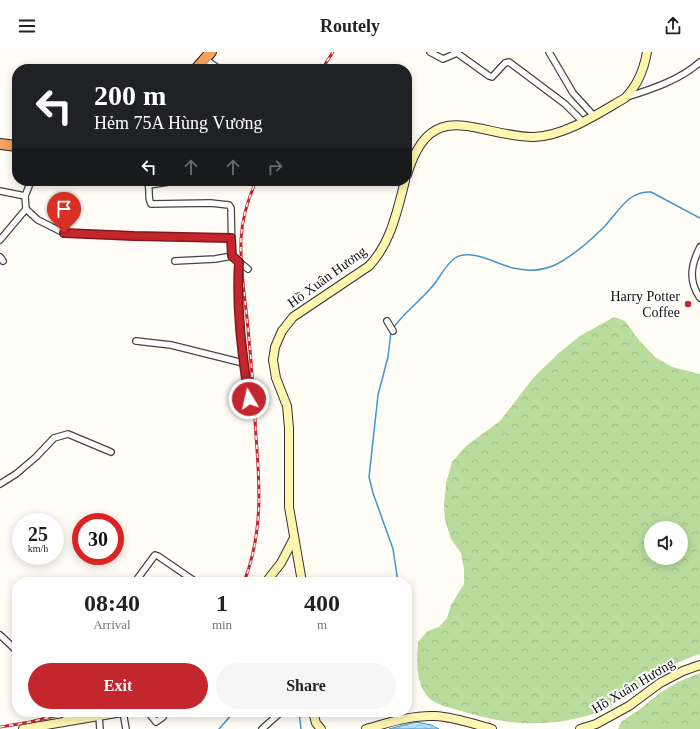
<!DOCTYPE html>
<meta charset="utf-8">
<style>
:root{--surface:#fff;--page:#f6f6f6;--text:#222;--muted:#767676;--accent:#c4262e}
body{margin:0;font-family:"Times New Roman",serif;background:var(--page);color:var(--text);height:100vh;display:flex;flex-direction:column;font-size:15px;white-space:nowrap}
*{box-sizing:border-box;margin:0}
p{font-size:13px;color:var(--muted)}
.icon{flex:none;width:22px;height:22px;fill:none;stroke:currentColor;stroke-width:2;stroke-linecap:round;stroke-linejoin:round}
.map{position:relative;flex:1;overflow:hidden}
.side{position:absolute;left:12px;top:525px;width:400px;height:140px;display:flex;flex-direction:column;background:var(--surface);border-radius:16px;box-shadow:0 2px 10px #0003}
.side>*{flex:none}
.hud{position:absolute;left:12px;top:12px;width:400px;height:122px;border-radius:16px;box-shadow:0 2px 10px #0003;background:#202124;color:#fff;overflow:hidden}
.controls{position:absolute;left:644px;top:469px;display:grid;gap:8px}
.controls a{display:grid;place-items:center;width:44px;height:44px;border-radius:50%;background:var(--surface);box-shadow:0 2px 10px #0003;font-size:20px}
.speed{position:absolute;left:12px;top:461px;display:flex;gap:8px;font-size:20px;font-weight:700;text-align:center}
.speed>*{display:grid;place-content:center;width:52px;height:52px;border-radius:50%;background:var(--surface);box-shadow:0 2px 10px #0003;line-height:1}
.speed small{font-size:10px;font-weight:400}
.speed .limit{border:6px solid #d22;background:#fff;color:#111}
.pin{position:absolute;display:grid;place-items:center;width:34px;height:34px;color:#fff;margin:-41px -17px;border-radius:50% 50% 50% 0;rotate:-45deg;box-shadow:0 0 4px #0007}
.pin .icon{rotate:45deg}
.me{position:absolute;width:44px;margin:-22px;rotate:351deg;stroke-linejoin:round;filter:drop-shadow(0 0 3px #0008)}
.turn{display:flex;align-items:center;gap:14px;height:84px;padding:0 16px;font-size:18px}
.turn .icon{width:52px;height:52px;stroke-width:2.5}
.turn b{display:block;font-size:28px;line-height:34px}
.lanes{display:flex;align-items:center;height:38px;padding:0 16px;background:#0003;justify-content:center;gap:20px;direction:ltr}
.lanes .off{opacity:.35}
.eta{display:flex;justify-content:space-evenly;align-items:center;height:68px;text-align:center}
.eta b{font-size:24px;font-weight:700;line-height:28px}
.action{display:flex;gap:8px;margin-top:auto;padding:8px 16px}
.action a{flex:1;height:46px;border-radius:24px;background:var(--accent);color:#fff;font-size:16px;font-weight:700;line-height:46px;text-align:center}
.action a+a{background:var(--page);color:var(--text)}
header{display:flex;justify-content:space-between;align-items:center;height:52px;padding:0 16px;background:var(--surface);font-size:18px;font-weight:700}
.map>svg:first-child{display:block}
</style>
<header><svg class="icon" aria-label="menu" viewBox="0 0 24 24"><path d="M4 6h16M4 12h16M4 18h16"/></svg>Routely<svg class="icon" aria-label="share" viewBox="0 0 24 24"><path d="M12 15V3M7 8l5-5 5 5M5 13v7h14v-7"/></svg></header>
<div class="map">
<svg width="700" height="677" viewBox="0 0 700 677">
<defs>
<pattern id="forest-crowns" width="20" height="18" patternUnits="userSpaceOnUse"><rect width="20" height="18" fill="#b9dc9c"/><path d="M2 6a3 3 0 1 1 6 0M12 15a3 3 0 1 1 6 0" fill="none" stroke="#9ebc85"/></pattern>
<pattern id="water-waves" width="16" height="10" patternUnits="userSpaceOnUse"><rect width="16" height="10" fill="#b9e0f7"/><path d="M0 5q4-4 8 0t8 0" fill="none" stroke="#9ebfd3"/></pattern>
</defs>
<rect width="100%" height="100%" fill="#fffdf5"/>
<!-- forest -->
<g fill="url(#forest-crowns)" fill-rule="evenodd">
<path d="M614 265 625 269 638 287 655 305 672 315 700 322V602C680 608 660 619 644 631 630 642 617 653 601 659 554 677 506 674 458 658 448 655 436 653 428 645 415 630 417 607 418 590L428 579 439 575 447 566 451 553 464 532V517L461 501 451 487 445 468 444 453 446 431 452 410 466 394 500 369 534 325 560 300 580 284ZM651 476H681V506H651Z"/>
<polygon points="700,621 700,677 618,677 621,670 640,657 660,641 678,630"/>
</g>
<!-- water -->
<polygon fill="url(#water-waves)" stroke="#3f96cf" points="416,670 431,673 439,677 389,677"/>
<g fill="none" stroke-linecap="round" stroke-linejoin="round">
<!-- stream -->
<g stroke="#3f96cf" stroke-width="1.5">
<path d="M393 277C399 265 421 248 430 237 439 228 444 214 455 206 470 196 497 212 513 216 526 219 542 219 555 213 573 204 590 189 605 174 618 160 629 138 651 140L700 166"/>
<polyline points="391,280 388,305 378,343 369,425 373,441 393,497 398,530"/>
<polyline points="299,660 301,677"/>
<polyline points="219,677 234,660"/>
</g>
<!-- street casing -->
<g stroke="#444" stroke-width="8">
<g id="street">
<polyline points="430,0 443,7 457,1 489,24 492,25 505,11 509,10 565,52 583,70"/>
<polyline points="549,0 573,41 594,64"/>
<polyline points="205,7 219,17"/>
<path d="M627 45C652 37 680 28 700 10"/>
<path d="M147 129C151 136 147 145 151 152L210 151 229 153 231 156 232 204 248 217"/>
<polyline points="149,133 175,129"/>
<polyline points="0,139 25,144"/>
<polyline points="26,157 38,168 64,181 134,184 231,186"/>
<polyline points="0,188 26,157 25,144 31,129"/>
<path d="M700 195C691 213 688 228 700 246"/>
<polyline points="0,205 3,209"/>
<polyline points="175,209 215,207 232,204"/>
<path d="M239 210C236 256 242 301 249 347"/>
<polyline points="387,269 393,279"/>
<polyline points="136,289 171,293 243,311"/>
<polyline points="0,432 16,422 36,405 54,386 68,382 111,400"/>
<polyline points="135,530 155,503 158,504 196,530"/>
<polyline points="0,583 17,599"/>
<polyline points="62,660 69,668"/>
<polyline points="123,660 126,677"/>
<polyline points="148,660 156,670 163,665"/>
<polyline points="99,664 100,677"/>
<polyline points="262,677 281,660"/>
</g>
</g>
<!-- secondary casing -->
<g stroke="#333" stroke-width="10">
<g id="secondary">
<path d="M407 123C431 41 478 85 534 85 565 84 599 61 625 46 638 33 644 17 647 0"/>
<polyline points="266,530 281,511 294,486"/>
<path d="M302 530 289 455V376L287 354 276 326 273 308 275 295 282 279 293 265 369 214C391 191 397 159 405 129"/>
<polyline points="313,660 316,671 321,677"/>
<polyline points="23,677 122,660"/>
<path d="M366 677C388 671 411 663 435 664 454 665 474 672 492 677"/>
<polyline points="580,677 596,672 629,654 660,631 683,619 700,613"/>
</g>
</g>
<!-- highway casing -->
<g stroke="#222" stroke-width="12">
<g id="highway">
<polyline points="196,17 211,0"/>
<polyline points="0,92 17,94"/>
</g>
</g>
<!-- street -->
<use href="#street" stroke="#fff" stroke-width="5.5"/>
<!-- secondary -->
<use href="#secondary" stroke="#fff6b0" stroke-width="8"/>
<!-- highway -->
<use href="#highway" stroke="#f5a25d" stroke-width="10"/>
<!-- rail casing -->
<g stroke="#c4262e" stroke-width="3">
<g id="rail">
<polyline points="322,17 333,0"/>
<path d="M244 530C263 481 260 435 256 384 254 344 251 305 247 266 244 240 240 214 241 187 242 168 248 147 256 129"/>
<polyline points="0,675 30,670 71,660"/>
</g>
</g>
<!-- rail -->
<use href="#rail" stroke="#fff" stroke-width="1.5" stroke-dasharray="4.5" stroke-linecap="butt"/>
</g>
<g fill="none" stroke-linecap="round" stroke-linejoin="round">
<!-- route casing -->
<g stroke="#7f191e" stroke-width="10">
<path id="route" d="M64 181 134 184 231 186 232 204 239 210C236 256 242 301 249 347"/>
</g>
<!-- route -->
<use href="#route" stroke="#c4262e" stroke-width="7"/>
</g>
<!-- markers -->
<circle fill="#c4262e" stroke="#fff" stroke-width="1.5" cx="688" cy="252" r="4"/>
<g text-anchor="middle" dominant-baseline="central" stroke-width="4" stroke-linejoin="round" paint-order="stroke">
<!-- street labels -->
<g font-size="14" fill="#111" stroke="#fff">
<text transform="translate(327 225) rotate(-36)">Hồ Xuân Hương</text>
<text transform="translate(633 634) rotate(-31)">Hồ Xuân Hương</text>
</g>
<!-- poi labels -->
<g font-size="14" fill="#111" stroke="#fff" text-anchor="end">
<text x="680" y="244">Harry Potter<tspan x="680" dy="16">Coffee</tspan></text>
</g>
</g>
</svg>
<div class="controls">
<a><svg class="icon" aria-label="sound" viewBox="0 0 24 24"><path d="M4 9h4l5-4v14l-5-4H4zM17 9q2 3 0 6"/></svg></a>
</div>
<div class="speed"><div>25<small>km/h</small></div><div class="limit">30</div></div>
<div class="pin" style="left:64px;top:181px;background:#d93025"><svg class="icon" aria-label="arrive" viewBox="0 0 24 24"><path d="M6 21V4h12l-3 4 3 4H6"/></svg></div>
<svg class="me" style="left:249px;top:347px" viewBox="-20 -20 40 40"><circle r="17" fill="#c4262e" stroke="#fff" stroke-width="3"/><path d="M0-11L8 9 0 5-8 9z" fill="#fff"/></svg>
<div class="hud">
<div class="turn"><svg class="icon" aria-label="left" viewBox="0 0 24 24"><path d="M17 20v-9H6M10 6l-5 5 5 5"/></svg><div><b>200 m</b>Hẻm 75A Hùng Vương</div></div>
<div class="lanes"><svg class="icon" aria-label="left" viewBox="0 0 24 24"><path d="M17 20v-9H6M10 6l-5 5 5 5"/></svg><svg class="icon off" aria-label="ahead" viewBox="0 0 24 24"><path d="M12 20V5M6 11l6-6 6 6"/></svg><svg class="icon off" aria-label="ahead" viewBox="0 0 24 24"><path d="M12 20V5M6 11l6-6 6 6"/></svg><svg class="icon off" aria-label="right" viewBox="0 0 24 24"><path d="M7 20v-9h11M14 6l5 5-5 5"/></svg></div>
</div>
<section class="side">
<div class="eta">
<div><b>08:40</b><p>Arrival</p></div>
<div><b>1</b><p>min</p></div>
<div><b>400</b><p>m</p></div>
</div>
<div class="action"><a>Exit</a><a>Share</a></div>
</section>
</div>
